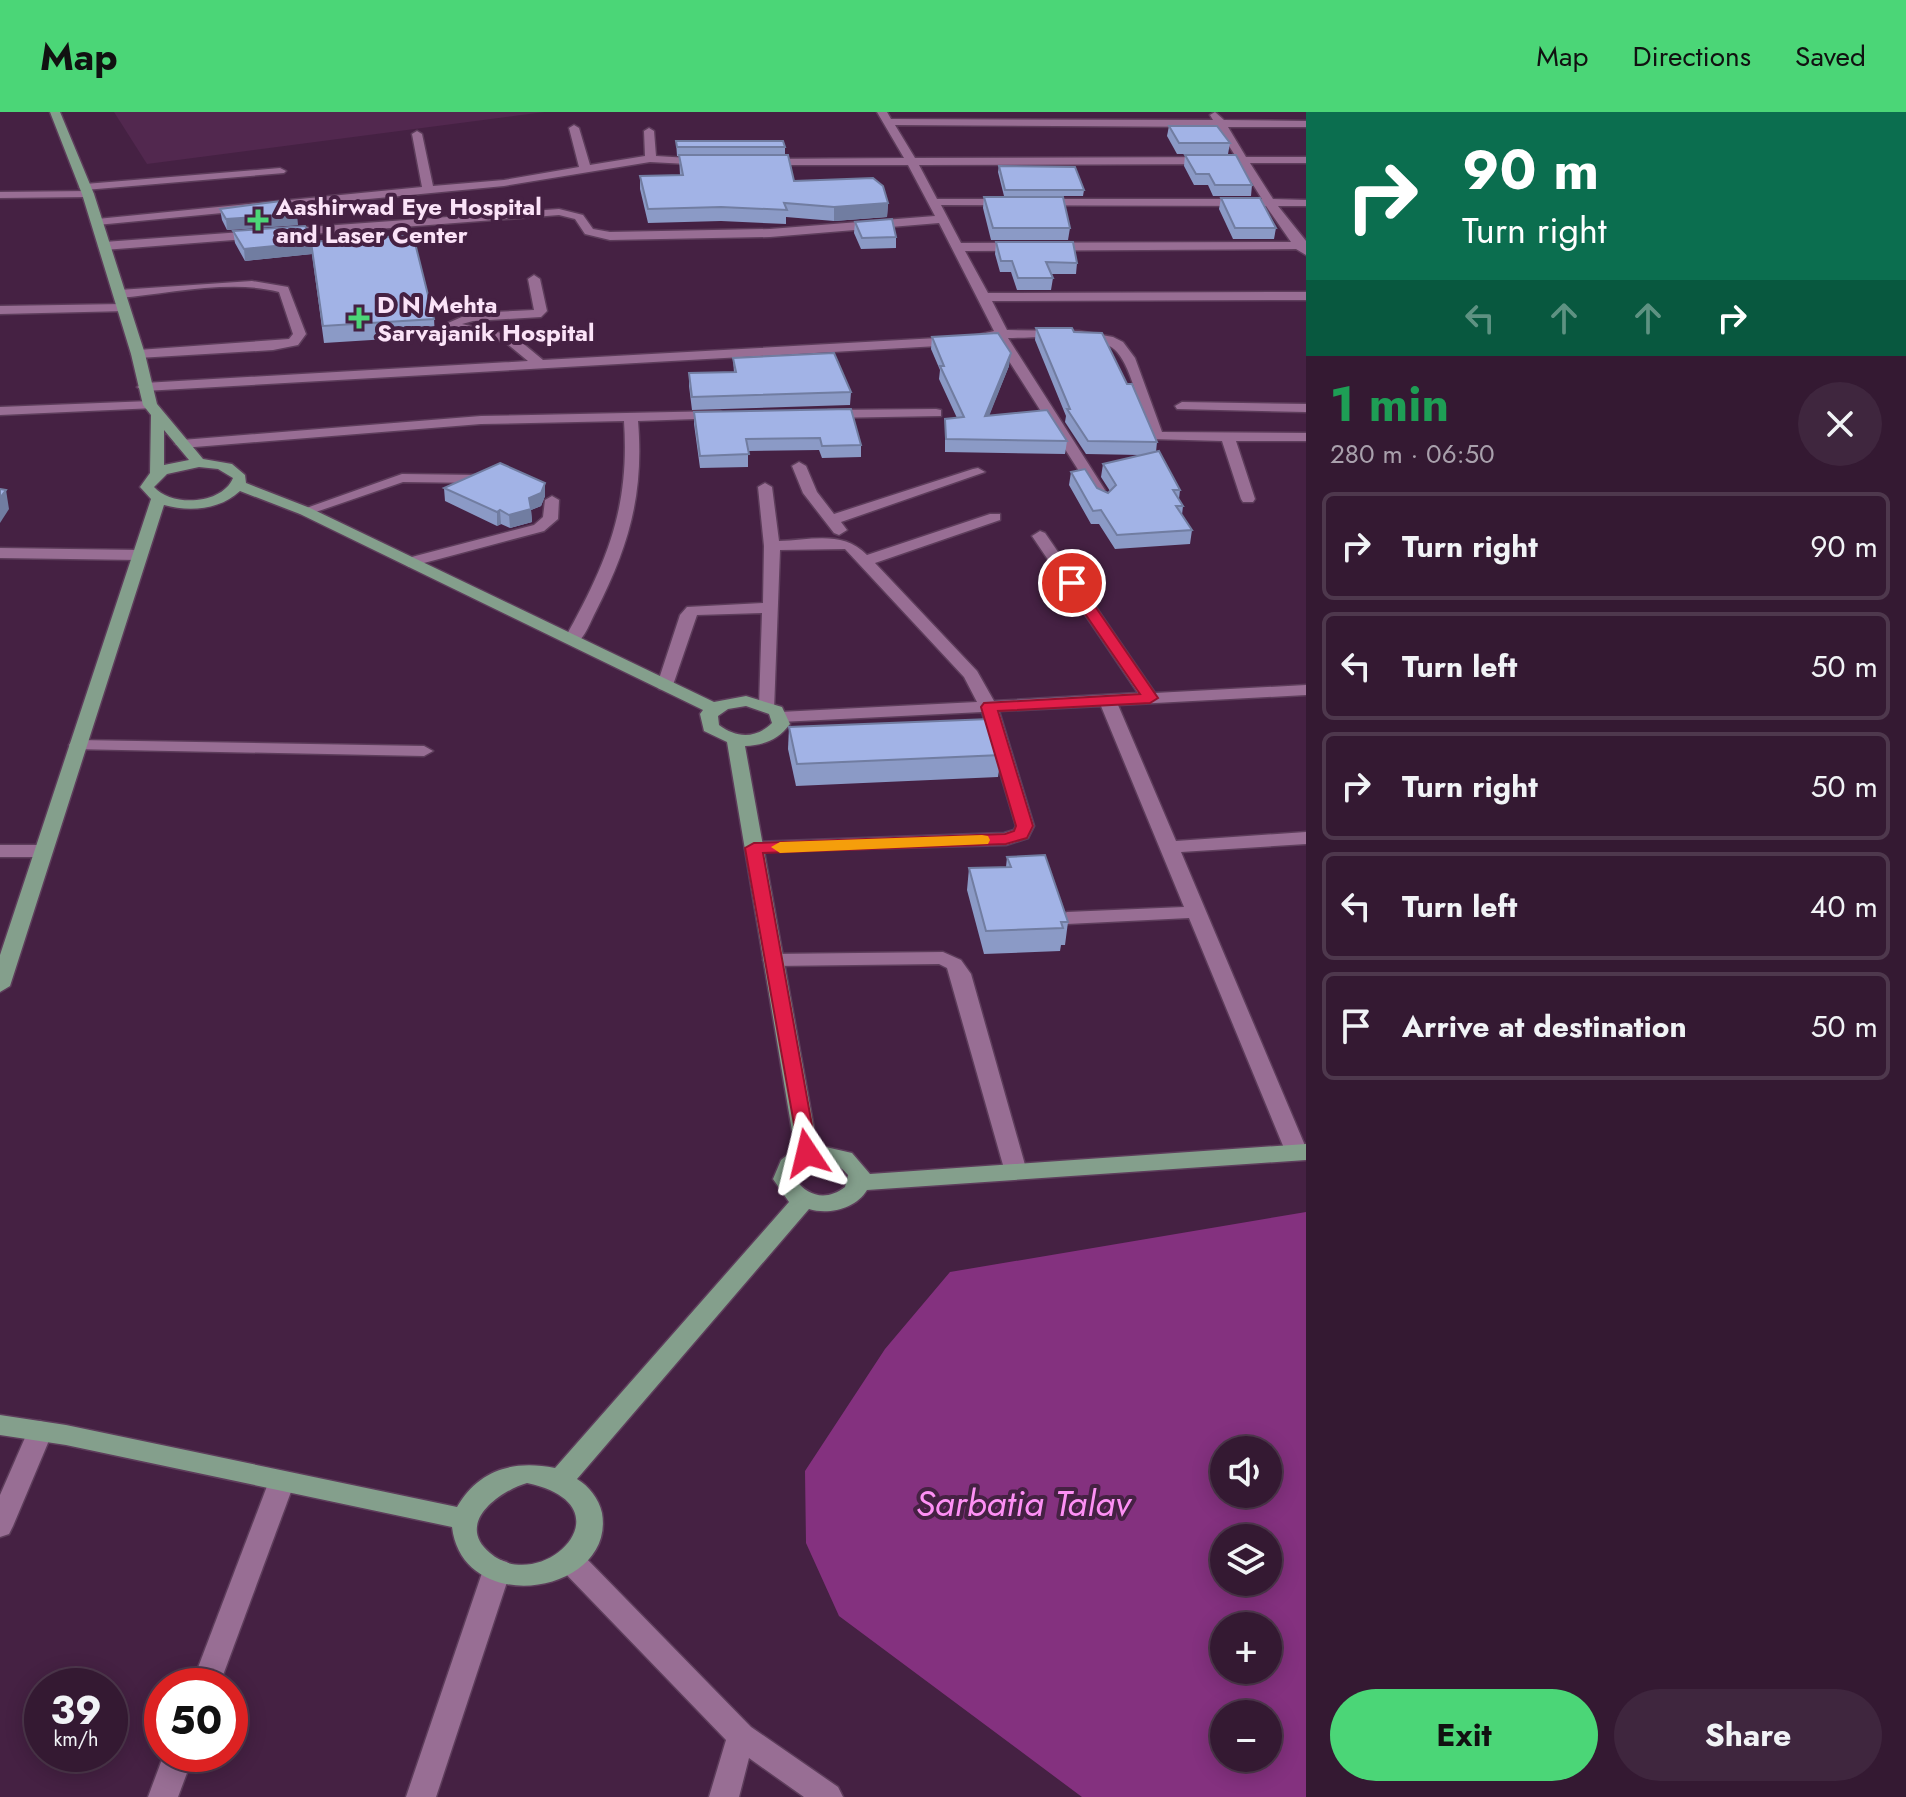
<!DOCTYPE html>
<meta charset="utf-8">
<style>
:root{--surface:#341932;--page:#3f263e;--text:#f1f3f6;--muted:#a9a0ac;--line:#4e384d;--accent:#4bd677}
body{margin:0;font-family:Jost,sans-serif;background:var(--page);color:var(--text);height:100vh;display:flex;flex-direction:column;font-size:30px;white-space:nowrap}
*{box-sizing:border-box;margin:0}
p{font-size:26px;color:var(--muted)}
.icon{flex:none;width:44px;height:44px;fill:none;stroke:currentColor;stroke-width:2;stroke-linecap:round;stroke-linejoin:round}
.map{position:relative;flex:1;overflow:hidden}
.panel{display:flex;flex-direction:column;background:var(--surface);width:600px}
.panel>*{flex:none}
.hud{background:#0b6e4f;color:#fff;overflow:hidden}
.buttons{position:absolute;left:1210px;top:1324px;display:grid;gap:16px}
.buttons a{display:grid;place-items:center;width:72px;height:72px;border-radius:50%;background:var(--surface);box-shadow:0 4px 20px #0003,0 0 0 2px var(--line);font-size:40px}
.speed{position:absolute;left:24px;top:1556px;display:flex;gap:16px;font-size:40px;font-weight:700;text-align:center}
.speed>*{display:grid;place-content:center;width:104px;height:104px;border-radius:50%;background:var(--surface);box-shadow:0 4px 20px #0003,0 0 0 2px var(--line);line-height:1}
.speed small{font-size:20px;font-weight:400}
.speed .limit{border:12px solid #d22;background:#fff;color:#111}
.pin{position:absolute;display:grid;place-items:center;width:68px;height:68px;color:#fff;margin:-34px;border:4px solid #fff;border-radius:50%;box-shadow:0 2px 8px #0007}
.me{position:absolute;width:88px;margin:-44px;rotate:350deg;stroke-linejoin:round;filter:drop-shadow(0 0 6px #0008)}
.turn{display:flex;align-items:center;gap:28px;height:168px;padding:0 24px;font-size:36px}
.turn .icon{width:104px;height:104px;stroke-width:2.5}
.turn b{display:block;font-size:56px;line-height:68px}
.lanes{display:flex;align-items:center;height:76px;padding:0 24px;background:#0003;justify-content:center;gap:40px;direction:ltr}
.lanes .off{opacity:.35}
.round{display:grid;place-items:center;flex:none;width:84px;height:84px;border-radius:42px;background:var(--page)}
.summary{display:flex;align-items:center;justify-content:space-between;height:136px;padding:0 24px}
h1{font-size:48px;font-weight:700;line-height:60px;color:#1e9e55}
.primary-button{display:flex;gap:16px;margin-top:auto;padding:16px 24px}
.primary-button a{flex:1;height:92px;border-radius:48px;background:var(--accent);color:#111;font-size:32px;font-weight:700;line-height:92px;text-align:center}
.primary-button a+a{background:var(--page);color:var(--text)}
ul{padding:0;list-style:none}
li{display:flex;align-items:center;gap:24px;height:108px;margin:0 16px 12px;padding:0 8px;border:4px solid var(--line);border-radius:12px}
li div{flex:1}
li b{display:block;font-size:30px}
li em{font-style:normal}
header{display:flex;align-items:center;gap:48px;box-sizing:border-box;height:112px;padding:0 40px;background:var(--accent);color:#111}
header strong{font-size:38px}
nav{display:flex;gap:44px;margin-inline-start:auto;font-size:28px}
main{display:flex;flex:1;min-height:0}
.map>svg:first-child{display:block}
</style>
<header>
<strong>Map</strong>
<nav><a>Map</a><a>Directions</a><a>Saved</a></nav>
</header>
<main>
<div class="map">
<svg width="1306" height="1685" viewBox="0 0 1306 1685">
<rect width="100%" height="100%" fill="#452143"/>
<!-- built -->
<polygon fill="#52284f" points="114,0 545,0 147,52"/>
<!-- water -->
<path fill="#84317f" fill-rule="evenodd" d="M1306 1100V1685H1082L839 1504 806 1431 805 1359 885 1237 950 1160ZM1224 1338H1268V1382H1224ZM1224 1426H1268V1470H1224ZM1224 1514H1268V1558H1224ZM1224 1602H1268V1646H1224Z"/>
<g fill="none" stroke-linecap="round" stroke-linejoin="round">
<!-- minor casing -->
<g stroke="#5d3d5b" stroke-width="3">
<g id="minor">
<path d="M877 0H887L891 7 1213 8 1210 3 1215 0 1224 8 1306 9V15H1228L1246 45H1306V51H1250L1273 87 1306 88V94H1278L1306 129V143L1296 137 965 139 988 181 1306 180V188L992 189 1007 218 1079 219 1113 225 1123 230 1135 246 1162 320 1306 321V329H1236L1255 387 1253 390H1243L1241 387 1222 329 1151 327C1141 305 1133 258 1117 240 1100 219 1034 226 1008 226L1105 378 1098 382 1091 378 995 227 973 232 144 279 137 275 144 271 528 249 505 230 452 218 448 211 471 201 534 198 528 167 534 163 540 167 547 199 541 205 473 209 462 212 514 224 543 248 973 224 994 219 939 111 770 125 610 128 585 122 575 107 559 103 104 138 98 134 104 130 559 97 583 103 593 117 610 120 770 117 935 104 908 53H762L757 50 762 47 904 46ZM895 13 1217 15 1236 45 915 46ZM1240 52 1262 87H937L919 53ZM941 93 1266 94 1291 130 961 131Z"/>
<polygon points="574,13 579,16 590,53 645,44 644,19 649,16 654,19 656,44 706,47 711,50 706,53 650,50 504,74 97,113 91,110 97,107 422,75 412,22 417,19 422,22 433,74 504,68 579,55 569,16"/>
<polygon points="280,56 286,59 284,61 85,78 79,75 85,72"/>
<polygon points="0,80 88,79 94,82 88,85 0,86"/>
<path d="M252 169 288 175 306 222 298 233 273 238 138 246 131 242 138 238 289 227 293 222 279 180C232 167 167 182 119 186L113 182 119 178Z"/>
<polygon points="123,192 127,193 127,199 0,202 0,194"/>
<polygon points="150,289 157,293 155,296 0,303 0,295"/>
<polygon points="1182,290 1306,292 1306,300 1177,297 1175,294"/>
<polygon points="936,297 941,298 941,304 828,306 821,302 828,298"/>
<path d="M720 299 727 303 725 306 638 309C644 382 629 434 596 499 590 510 584 530 572 533L564 528C606 452 630 398 624 309L481 312 182 336 175 332 182 328 481 304Z"/>
<polygon points="799,350 806,354 817,380 834,402 973,357 978,356 985,360 841,410 847,418 839,423 834,421 803,381 792,354"/>
<polygon points="402,362 479,363 486,367 479,371 403,370 310,402 300,402 298,399"/>
<path d="M765 371 772 375 779 429C811 428 843 418 867 443L990 402H1000V408L875 451 977 559 994 589 1138 581 1032 424 1040 419 1045 421 1155 581 1306 573V583L1118 593 1176 729 1306 720V732L1181 740 1306 1036 1305 1046H1289L1286 1041 1189 806 1067 812 1057 806 1067 800 1184 795 1101 594 999 599 1034 714 1028 726 1006 733 747 740 745 736 747 732 754 730 1004 721 1014 718 1016 714 982 600 780 610 771 605 780 600 977 590 964 565 845 437 780 438 774 598H762L759 594 762 501 697 503 673 573 665 578 659 577 657 573 680 503 687 495 763 491 764 434 758 375Z"/>
<polygon points="552,384 559,388 558,407 544,419 409,455 401,450 404,447 534,413 543,405 545,388"/>
<polygon points="0,436 139,438 147,443 139,448 0,446"/>
<polygon points="78,628 424,634 433,639 424,644 72,637 69,633 72,629"/>
<polygon points="0,733 44,733 53,739 44,745 0,745"/>
<polygon points="943,840 961,848 971,862 1027,1060 1024,1066 1008,1066 1005,1060 947,856 939,852 773,854 763,848 773,842"/>
<polygon points="40,1309 49,1312 53,1319 13,1414 9,1422 0,1425 0,1383 31,1312"/>
<polygon points="282,1359 291,1362 295,1369 219,1574 191,1574 269,1369 273,1362"/>
<polygon points="572,1439 582,1442 751,1615 838,1675 843,1685 804,1685 749,1646 739,1685 709,1685 726,1628 562,1458 559,1450 562,1442"/>
<polygon points="497,1447 507,1450 511,1458 436,1685 406,1685 483,1458 487,1450"/>
<polygon points="164,1642 194,1642 178,1685 148,1685"/>
</g>
</g>
<!-- major casing -->
<g stroke="#5d3d5b" stroke-width="3">
<path id="major" d="M50 0H60L94 82 145 242 157 292 203 347 232 352 245 363 246 371 310 396 714 590 746 584 782 595 790 612C778 628 764 633 745 634L817 1033 852 1041 870 1062 1306 1032V1048L867 1078C856 1097 828 1103 809 1097L577 1367C589 1374 599 1387 602 1401 616 1482 463 1507 452 1415L66 1333 0 1323V1303L66 1313 457 1395C479 1357 514 1348 555 1356L789 1090 773 1067 781 1048 795 1037 727 630 704 619 700 602 703 598 300 402 240 379C220 398 189 400 164 393L10 874 0 880V843L151 387 140 375 150 361 151 303 143 293 131 242 82 82ZM164 318 189 348 164 353ZM199 355 218 357 233 366C222 393 171 395 154 375L167 362ZM746 594 769 602 772 611C756 627 736 626 719 613L718 604 728 597ZM811 1048C827 1048 837 1050 848 1063L845 1075C827 1089 808 1085 795 1067L798 1058ZM527 1371C634 1394 541 1485 490 1441 454 1411 500 1379 527 1371Z"/>
</g>
<!-- minor -->
<use href="#minor" fill="#986e94" fill-rule="evenodd"/>
<!-- major -->
<use href="#major" fill="#849f8c" fill-rule="evenodd"/>
</g>
<!-- wall -->
<g fill="#8b9ac6">
<polygon points="1169,14 1230,31 1228,42 1177,42 1167,24"/>
<polygon points="676,29 785,35 785,43 794,69 888,91 887,105 834,109 786,105 786,112 721,109 648,111 640,77 640,64 680,63 679,44 677,44"/>
<polygon points="1185,43 1252,73 1251,84 1213,84 1208,73 1194,73 1184,54"/>
<polygon points="999,54 1084,78 1083,84 1004,84 998,60"/>
<polygon points="984,85 1070,116 1068,128 991,128 983,96"/>
<polygon points="1221,86 1276,116 1274,127 1233,127 1219,97"/>
<polygon points="220,97 298,113 227,118 222,108"/>
<polygon points="855,110 896,125 896,136 861,137 854,121"/>
<polygon points="233,119 316,130 434,207 435,224 324,231 312,142 245,149 235,131"/>
<polygon points="996,130 1077,151 1076,162 1051,162 1053,166 1051,178 1017,178 1011,160 1000,160 995,142"/>
<polygon points="1036,216 1074,220 1157,330 1156,340 1180,378 1179,387 1183,394 1182,403 1192,418 1190,432 1115,437 1099,412 1091,412 1069,373 1071,360 1097,376 1108,381 1110,379 1101,365 1103,352 1141,343 1086,342 1065,310 1066,304 1035,228"/>
<polygon points="932,225 1009,254 989,303 1067,329 1065,342 945,340 945,307 957,306 939,267 940,258 931,237"/>
<polygon points="733,246 851,280 850,293 692,298 689,274 689,261 734,261"/>
<polygon points="694,300 861,333 861,345 822,346 819,338 748,339 748,355 700,356 694,312"/>
<polygon points="545,371 545,384 541,394 531,398 532,410 510,416 501,412 497,414 445,389 444,376"/>
<polygon points="789,615 1001,643 998,665 796,674 788,637"/>
<polygon points="1007,745 1068,810 1065,833 1061,833 1060,839 984,842 967,778 969,756 1006,755"/>
</g>
<!-- shaded-wall -->
<g fill="#717da1">
<polygon points="888,91 887,105 834,109 834,95"/>
<polygon points="297,102 298,113 227,118 226,107"/>
<polygon points="311,131 312,142 245,149 244,137"/>
<polygon points="1011,241 1009,254 984,317 985,304"/>
<polygon points="545,371 545,384 541,394 531,398 532,410 510,416 509,403"/>
<polygon points="6,378 9,397 0,411 0,386"/>
<polygon points="500,398 501,412 497,414 497,400"/>
</g>
<!-- building -->
<g fill="#a2b3e6" stroke="#717da1" stroke-width="2">
<polygon points="1169,14 1217,14 1230,31 1179,31"/>
<polygon points="676,29 783,29 785,35 677,35"/>
<polygon points="679,43 788,43 794,69 873,66 883,74 888,91 834,95 784,91 787,98 721,95 648,97 640,64 683,63"/>
<polygon points="1185,43 1236,43 1252,73 1215,73 1209,62 1196,62"/>
<polygon points="999,54 1075,55 1084,78 1005,78"/>
<polygon points="984,85 1063,85 1070,116 993,116"/>
<polygon points="1221,86 1260,86 1276,116 1235,116"/>
<polygon points="289,88 297,102 226,107 220,97"/>
<polygon points="892,107 896,125 862,126 855,110"/>
<polygon points="305,114 316,130 244,137 233,119"/>
<polygon points="413,123 434,207 323,214 311,130"/>
<polygon points="996,130 1073,130 1077,151 1046,150 1053,166 1018,166 1012,149 1001,149"/>
<polygon points="1036,216 1072,216 1074,220 1102,221 1127,272 1132,272 1157,330 1088,329 1067,297 1070,297"/>
<polygon points="998,221 1011,241 985,304 1047,298 1067,329 946,327 945,307 964,305 940,254 944,254 932,225"/>
<polygon points="834,241 851,280 692,285 689,261 736,260 733,246"/>
<polygon points="851,297 861,333 822,334 820,326 746,327 749,342 700,344 694,300"/>
<polygon points="1159,339 1180,378 1173,378 1183,394 1176,394 1192,418 1117,423 1101,398 1093,399 1071,360 1085,357 1097,376 1108,381 1116,373 1103,352"/>
<polygon points="500,351 545,371 541,381 529,386 531,397 509,403 500,398 497,400 444,376"/>
<polygon points="0,377 6,378 0,386"/>
<polygon points="990,607 1001,643 797,652 789,615"/>
<polygon points="1045,743 1068,810 1061,810 1063,816 986,819 969,756 1011,755 1007,745"/>
</g>
<!-- route -->
<polygon fill="#e11d48" stroke="#92132f" stroke-width="2" points="1072,466 1077,468 1158,586 1150,591 998,599 1033,714 1027,726 1006,732 763,741 817,1041 807,1048 800,1046 745,736 754,731 1005,722 1014,719 1016,714 981,595 984,591 1140,582 1064,471"/>
<!-- slow -->
<polygon fill="#f59e0b" points="982,723 988,724 990,728 988,732 780,741 771,735 780,730"/>
<!-- markers -->
<g fill="#4bd677" stroke="#452143" stroke-width="3">
<path d="M254 96h8v8h8v8h-8v8h-8v-8h-8v-8h8z"/>
<path d="M355 194h8v8h8v8h-8v8h-8v-8h-8v-8h8z"/>
</g>
<g text-anchor="middle" dominant-baseline="central" stroke-width="8" stroke-linejoin="round" paint-order="stroke">
<!-- far-poi labels -->
<g font-size="24" font-weight="bold" fill="#fbe3f8" stroke="#452143" text-anchor="start">
<text x="276" y="94">Aashirwad Eye Hospital<tspan x="276" dy="28">and Laser Center</tspan></text>
<text x="377" y="192">D N Mehta<tspan x="377" dy="28">Sarvajanik Hospital</tspan></text>
</g>
<!-- near-water labels -->
<g font-size="36" font-style="italic" fill="#fe90f5" stroke="#452143">
<text x="1023" y="1391">Sarbatia Talav</text>
</g>
</g>
</svg>
<div class="buttons">
<a><svg class="icon" aria-label="sound" viewBox="0 0 24 24"><path d="M4 9h4l5-4v14l-5-4H4zM17 9q2 3 0 6"/></svg></a>
<a><svg class="icon" aria-label="layers" viewBox="0 0 24 24"><path d="M12 4l9 5-9 5-9-5zM3 14l9 5 9-5"/></svg></a>
<a>+</a>
<a>−</a>
</div>
<div class="speed"><div>39<small>km/h</small></div><div class="limit">50</div></div>
<div class="pin" style="left:1072px;top:471px;background:#d93025"><svg class="icon" aria-label="arrive" viewBox="0 0 24 24"><path d="M6 21V4h12l-3 4 3 4H6"/></svg></div>
<svg class="me" style="left:807px;top:1041px" viewBox="-20 -20 40 40"><path d="M0-17L14 15 0 8-14 15z" fill="#e11d48" stroke="#fff" stroke-width="4"/></svg>
</div>
<section class="panel">
<div class="hud">
<div class="turn"><svg class="icon" aria-label="right" viewBox="0 0 24 24"><path d="M7 20v-9h11M14 6l5 5-5 5"/></svg><div><b>90 m</b>Turn right</div></div>
<div class="lanes"><svg class="icon off" aria-label="left" viewBox="0 0 24 24"><path d="M17 20v-9H6M10 6l-5 5 5 5"/></svg><svg class="icon off" aria-label="ahead" viewBox="0 0 24 24"><path d="M12 20V5M6 11l6-6 6 6"/></svg><svg class="icon off" aria-label="ahead" viewBox="0 0 24 24"><path d="M12 20V5M6 11l6-6 6 6"/></svg><svg class="icon" aria-label="right" viewBox="0 0 24 24"><path d="M7 20v-9h11M14 6l5 5-5 5"/></svg></div>
</div>
<div class="summary"><div><h1>1 min</h1><p>280 m · 06:50</p></div><a class="round"><svg class="icon" aria-label="close" viewBox="0 0 24 24"><path d="M6 6l12 12M18 6L6 18"/></svg></a></div>
<ul>
<li><svg class="icon" aria-label="right" viewBox="0 0 24 24"><path d="M7 20v-9h11M14 6l5 5-5 5"/></svg><div><b>Turn right</b></div><em>90 m</em></li>
<li><svg class="icon" aria-label="left" viewBox="0 0 24 24"><path d="M17 20v-9H6M10 6l-5 5 5 5"/></svg><div><b>Turn left</b></div><em>50 m</em></li>
<li><svg class="icon" aria-label="right" viewBox="0 0 24 24"><path d="M7 20v-9h11M14 6l5 5-5 5"/></svg><div><b>Turn right</b></div><em>50 m</em></li>
<li><svg class="icon" aria-label="left" viewBox="0 0 24 24"><path d="M17 20v-9H6M10 6l-5 5 5 5"/></svg><div><b>Turn left</b></div><em>40 m</em></li>
<li><svg class="icon" aria-label="arrive" viewBox="0 0 24 24"><path d="M6 21V4h12l-3 4 3 4H6"/></svg><div><b>Arrive at destination</b></div><em>50 m</em></li>
</ul>
<div class="primary-button"><a>Exit</a><a>Share</a></div>
</section>
</main>
